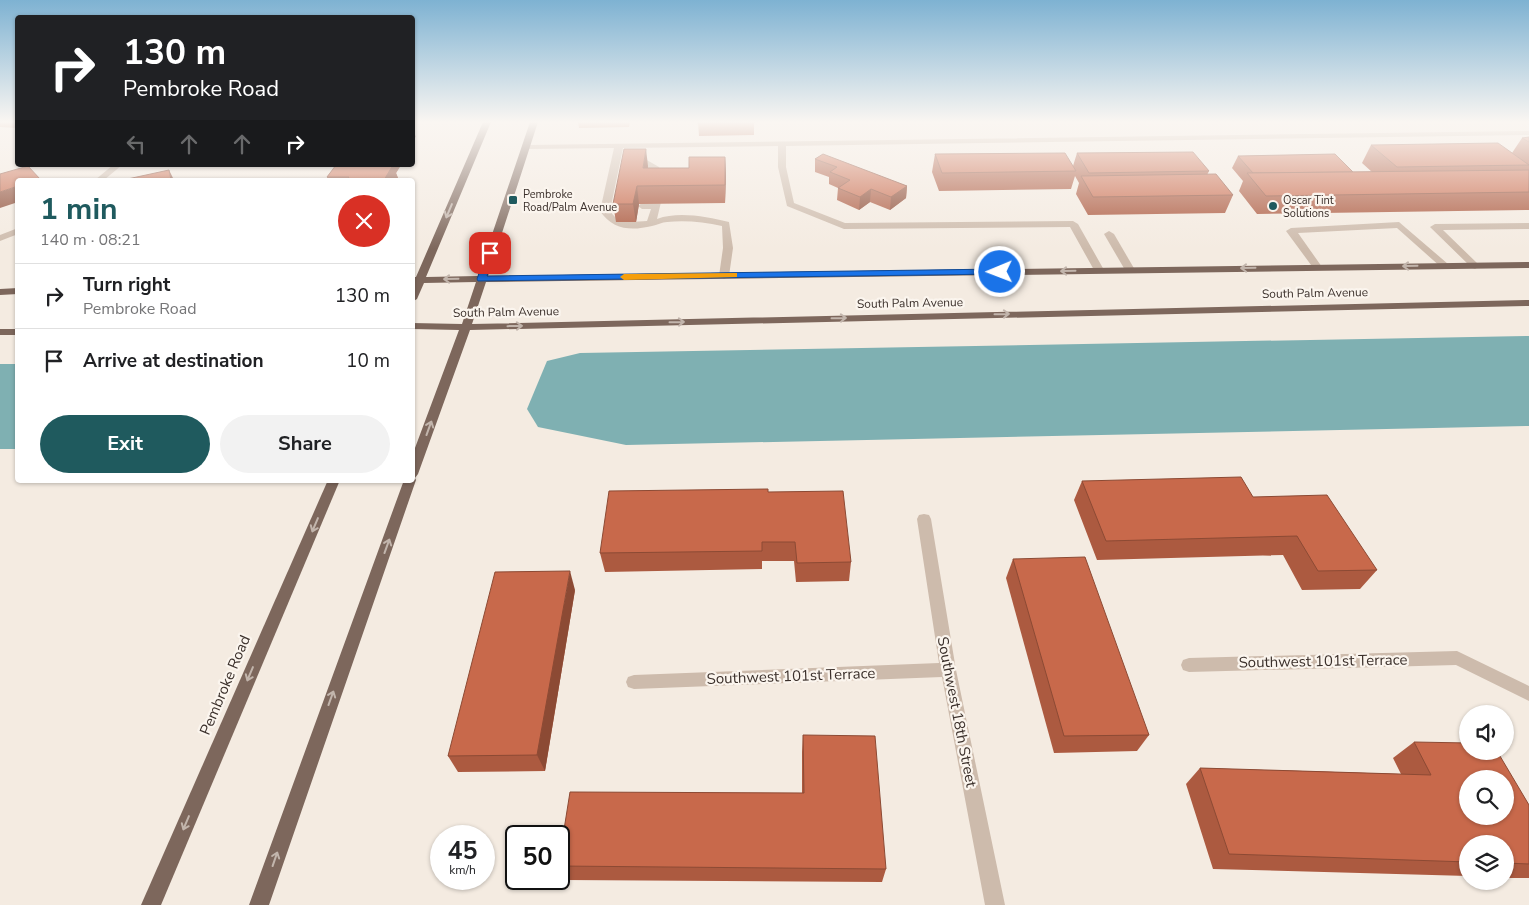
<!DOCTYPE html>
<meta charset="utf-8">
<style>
:root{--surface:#fff;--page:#f2f2f2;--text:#202124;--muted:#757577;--line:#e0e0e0;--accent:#1f5a5e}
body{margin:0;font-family:"Nunito Sans",sans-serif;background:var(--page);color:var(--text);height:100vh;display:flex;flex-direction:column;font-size:19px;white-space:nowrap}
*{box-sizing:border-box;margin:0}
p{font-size:16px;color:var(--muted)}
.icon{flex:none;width:28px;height:28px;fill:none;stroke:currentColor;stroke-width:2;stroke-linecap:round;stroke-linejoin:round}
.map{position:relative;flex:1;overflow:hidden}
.panel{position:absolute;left:15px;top:178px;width:400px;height:305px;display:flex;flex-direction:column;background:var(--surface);border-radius:5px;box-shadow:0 1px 4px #0004}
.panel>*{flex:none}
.guide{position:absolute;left:15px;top:15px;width:400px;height:152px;border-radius:5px;box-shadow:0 1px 4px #0004;background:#202124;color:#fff;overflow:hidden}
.buttons{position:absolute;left:1459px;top:705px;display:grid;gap:10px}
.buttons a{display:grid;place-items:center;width:55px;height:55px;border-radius:50%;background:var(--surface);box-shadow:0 1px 4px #0004;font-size:25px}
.speed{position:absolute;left:430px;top:825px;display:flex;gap:10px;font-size:25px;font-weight:700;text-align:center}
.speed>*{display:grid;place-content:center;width:65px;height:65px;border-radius:50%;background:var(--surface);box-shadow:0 1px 4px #0004;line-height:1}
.speed small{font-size:12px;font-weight:400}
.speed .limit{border:2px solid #111;border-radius:8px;background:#fff;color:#111}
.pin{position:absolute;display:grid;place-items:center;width:42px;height:42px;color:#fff;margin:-21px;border-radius:10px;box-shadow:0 2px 8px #0006}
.me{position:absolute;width:55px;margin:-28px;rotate:269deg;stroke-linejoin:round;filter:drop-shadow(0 0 4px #0008)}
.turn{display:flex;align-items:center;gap:18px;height:105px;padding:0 25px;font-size:22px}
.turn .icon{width:65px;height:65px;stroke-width:2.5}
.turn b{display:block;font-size:35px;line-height:42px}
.lanes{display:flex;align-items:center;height:48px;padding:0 25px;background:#0003;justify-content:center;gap:25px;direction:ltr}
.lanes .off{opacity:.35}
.round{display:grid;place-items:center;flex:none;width:52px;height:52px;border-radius:26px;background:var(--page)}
.overview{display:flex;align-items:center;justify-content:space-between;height:85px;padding:0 25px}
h1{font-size:30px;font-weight:700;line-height:38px;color:var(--accent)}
.primary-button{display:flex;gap:10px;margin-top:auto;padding:10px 25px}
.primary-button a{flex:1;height:58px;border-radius:30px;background:var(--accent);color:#fff;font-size:20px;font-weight:700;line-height:58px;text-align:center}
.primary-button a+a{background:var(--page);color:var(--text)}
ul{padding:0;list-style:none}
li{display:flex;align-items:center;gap:15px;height:65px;padding:0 25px;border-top:1px solid var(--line)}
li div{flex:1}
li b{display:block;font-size:19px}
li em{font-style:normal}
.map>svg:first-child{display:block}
</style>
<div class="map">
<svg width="1529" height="905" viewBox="0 0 1529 905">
<rect width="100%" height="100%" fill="#f4ebe1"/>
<!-- water -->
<g fill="#7fb0b2">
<polygon points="1529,336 1529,426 626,445 538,427 527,409 547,361 580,353"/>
<rect x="0" y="364" width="17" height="85"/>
</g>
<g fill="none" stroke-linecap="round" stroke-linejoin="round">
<!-- minor -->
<g fill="#cdbbac" fill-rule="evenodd">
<path d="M1529 131V135L786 146V167L794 203 845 223 1073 221 1078 224 1104 270 1099 273 1094 270 1070 227 844 229 787 206 778 167V146L623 148 610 211C619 225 632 222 647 221L651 209H642L638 206 642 203H652L657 199 661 202 657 219C679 211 707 217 729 222L733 248 729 276 724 279 719 276 723 248 722 226C704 222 685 220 667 222 662 222 657 225 652 226 631 231 613 230 600 211L614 148 528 149 524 147 528 145Z"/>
<polygon points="629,157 645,159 659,167 663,182 662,184 656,184 652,170 639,163 629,161"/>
<polygon points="113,165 122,165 104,180 95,180"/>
<polygon points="1399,222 1448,264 1448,268 1442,268 1397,228 1298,233 1322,267 1317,270 1314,269 1286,231 1291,228"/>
<polygon points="1529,223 1529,229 1443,230 1478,264 1480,266 1475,269 1472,268 1430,227 1435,224"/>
<polygon points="18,228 18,234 0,241 0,235"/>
<polygon points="1109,231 1114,234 1135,270 1133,272 1127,272 1125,270 1104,234"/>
<polygon points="924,514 929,515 931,519 956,670 1005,905 985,905 942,677 634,689 628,687 626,682 628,677 634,675 939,663 917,519 919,515"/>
<polygon points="1457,651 1529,686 1529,701 1456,665 1189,672 1183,670 1181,665 1183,660 1189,658"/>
</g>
<!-- major -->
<g fill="#7d675c" fill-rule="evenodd">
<polygon points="483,122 491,122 426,277 478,276 530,122 538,122 488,276 1529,262 1529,268 486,282 472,324 1529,300 1529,306 470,330 418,474 415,478 416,480 269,905 249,905 404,480 412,480 412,456 459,330 412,329 412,323 462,324 476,282 424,283 417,299 412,302 412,277 416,277"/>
<polygon points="18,288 18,294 0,295 0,289"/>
<rect x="0" y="329" width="18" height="6"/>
<polygon points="328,480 340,480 161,905 141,905"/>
</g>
</g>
<!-- wall -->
<g fill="#ac5a40">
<polygon points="0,122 18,122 18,128 0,127"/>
<polygon points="578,122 630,122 629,127 579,128"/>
<polygon points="698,122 754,122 754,135 699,136"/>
<polygon points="1529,137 1529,210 1257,214 1239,191 1243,181 1232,168 1238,156 1353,172 1372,172 1362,163 1371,145 1512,153 1522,138"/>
<polygon points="1077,153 1209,171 1207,175 1233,195 1225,213 1088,215 1076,194 1079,183 1075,176 1071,189 939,191 932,172 935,154 1073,166"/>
<polygon points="725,157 726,174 725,203 639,204 636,222 616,222 613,204 648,166 648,168 689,168"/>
<polygon points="815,159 907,186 906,198 890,210 870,202 859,210 837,200 838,188 829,184 829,177 815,172"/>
<polygon points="336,165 401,165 396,173 398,178 396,180 328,180 327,177"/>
<polygon points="1082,481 1253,497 1377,570 1360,589 1302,590 1283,555 1097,560 1074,500"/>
<polygon points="768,492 851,562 849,581 796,582 794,561 762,561 762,569 605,572 600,553"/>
<polygon points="1013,559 1149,735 1137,751 1054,753 1006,578"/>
<polygon points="575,590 545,771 458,772 448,756"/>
<polygon points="803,735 886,869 882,882 565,880 559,868 559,861 802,793 802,752"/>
<polygon points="1414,742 1529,805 1529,878 1505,878 1505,844 1468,844 1468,876 1213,869 1186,784 1200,768 1401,774 1393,758"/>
</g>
<!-- shaded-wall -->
<g fill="#8c4a34">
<polygon points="412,126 416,137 412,139"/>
<polygon points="646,149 648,166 645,186 643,168"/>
<polygon points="725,157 726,174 725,203"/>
<polygon points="389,165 401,165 396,173 398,178 396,180 384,180"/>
<polygon points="169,170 174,180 171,180"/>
<polygon points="18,186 18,202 0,208 0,192"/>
<polygon points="637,186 639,204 636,222 633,204"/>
<polygon points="907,186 906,198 890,210 891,197"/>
<polygon points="871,189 870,202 859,210 860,197"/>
<polygon points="570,571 575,590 545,771 537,755"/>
</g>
<!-- building -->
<g fill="#c8694b" stroke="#8c4a34" fill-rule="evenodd">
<polygon points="698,122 754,122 754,123 698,124"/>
<polygon points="1529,137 1529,142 1522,138"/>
<polygon points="1498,143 1529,165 1397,167 1371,145"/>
<polygon points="624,149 646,149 643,168 689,168 689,157 725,157 725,185 637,186 633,204 613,204"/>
<polygon points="1193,152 1209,171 1089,173 1077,153"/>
<polygon points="1065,153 1076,171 942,173 935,154"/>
<polygon points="823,154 907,186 891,197 871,189 860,197 838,188 850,180 830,172 837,167 815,159"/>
<polygon points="1335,154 1353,172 1253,173 1238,156"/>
<polygon points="336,165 393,165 384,180 347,180 349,177 327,177"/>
<polygon points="28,166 40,179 37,180 18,180 18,186 0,192 0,174"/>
<polygon points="169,170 171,180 123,180"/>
<polygon points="1529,170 1529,192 1266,196 1247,173"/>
<polygon points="1216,174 1233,195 1093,197 1081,176"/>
<polygon points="1241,477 1253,497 1327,495 1377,570 1318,571 1297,536 1106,541 1082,481"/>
<polygon points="768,489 768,492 843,491 851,562 797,563 795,542 762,542 762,551 600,553 609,491"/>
<polygon points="1085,557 1149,735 1064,736 1013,559"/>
<polygon points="570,571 537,755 448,756 495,572"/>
<polygon points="803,735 875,736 886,869 559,866 559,861 570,792 804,793"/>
<path d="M1414 742 1468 743V751H1497L1529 805V864L1505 863V844H1468V862L1229 854 1200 768 1431 775ZM1468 779H1505V816H1468Z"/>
</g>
<!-- one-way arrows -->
<defs><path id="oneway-shaft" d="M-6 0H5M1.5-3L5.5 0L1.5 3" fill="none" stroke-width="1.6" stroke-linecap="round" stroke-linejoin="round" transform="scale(1.25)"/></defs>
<g stroke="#c2b5ac">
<use href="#oneway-shaft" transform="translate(449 211) rotate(113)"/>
<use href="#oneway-shaft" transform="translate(1410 266) rotate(179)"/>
<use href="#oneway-shaft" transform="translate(1248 268) rotate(179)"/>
<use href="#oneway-shaft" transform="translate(1068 271) rotate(179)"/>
<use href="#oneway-shaft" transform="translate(451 279) rotate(179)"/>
<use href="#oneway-shaft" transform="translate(1002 314) rotate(-1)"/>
<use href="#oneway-shaft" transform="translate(839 318) rotate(-1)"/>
<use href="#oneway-shaft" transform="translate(677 322) rotate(-1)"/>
<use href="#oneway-shaft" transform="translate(515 326) rotate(-1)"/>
<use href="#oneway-shaft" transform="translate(429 428) rotate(-70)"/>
<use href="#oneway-shaft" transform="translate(315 525) rotate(113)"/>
<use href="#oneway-shaft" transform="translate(387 546) rotate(-70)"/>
<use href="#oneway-shaft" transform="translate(250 674) rotate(113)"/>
<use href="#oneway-shaft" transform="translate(331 698) rotate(-70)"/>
<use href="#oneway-shaft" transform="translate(186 823) rotate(113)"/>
<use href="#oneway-shaft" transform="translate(275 859) rotate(-71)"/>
</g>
<!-- sky -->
<linearGradient id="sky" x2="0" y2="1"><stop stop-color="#7eb2d2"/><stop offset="0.49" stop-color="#faf6f2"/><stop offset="1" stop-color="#faf6f2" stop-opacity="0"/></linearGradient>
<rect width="1529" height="249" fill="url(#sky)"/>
<!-- route -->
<polygon fill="#1a73e8" stroke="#114b97" points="490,250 495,253 487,276 1000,269 1004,272 1000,274 478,281 477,279 486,253"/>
<!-- slow -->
<polygon fill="#f59e0b" points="733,273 737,273 737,277 624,280 620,277 624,274"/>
<!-- markers -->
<g fill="#1f5a5e" stroke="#fbf5ee" stroke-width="2">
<rect x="508" y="195" width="10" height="10" rx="2.5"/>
<circle cx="1273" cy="206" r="5"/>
</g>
<g text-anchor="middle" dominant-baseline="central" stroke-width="4.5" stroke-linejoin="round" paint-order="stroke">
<!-- far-poi labels -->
<g font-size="11" fill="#3b302b" stroke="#fbf5ee" text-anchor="start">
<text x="523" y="194">Pembroke<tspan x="523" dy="13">Road/Palm Avenue</tspan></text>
<text x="1283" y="200">Oscar Tint<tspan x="1283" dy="13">Solutions</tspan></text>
</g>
<!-- street labels -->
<g font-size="12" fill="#3b302b" stroke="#fbf5ee">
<text transform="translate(1315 293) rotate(-1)">South Palm Avenue</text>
<text transform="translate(910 303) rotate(-1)">South Palm Avenue</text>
<text transform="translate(506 312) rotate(-1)">South Palm Avenue</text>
</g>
<!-- near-street labels -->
<g font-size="15" fill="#3b302b" stroke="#fbf5ee">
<text transform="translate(1323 661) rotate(-1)">Southwest 101st Terrace</text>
<text transform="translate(791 676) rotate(-2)">Southwest 101st Terrace</text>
<text transform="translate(225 685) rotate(-67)">Pembroke Road</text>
<text transform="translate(957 712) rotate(79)">Southwest 18th Street</text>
</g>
</g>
</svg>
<div class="buttons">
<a><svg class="icon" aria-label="sound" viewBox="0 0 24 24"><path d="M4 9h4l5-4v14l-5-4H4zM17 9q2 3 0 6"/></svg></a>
<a><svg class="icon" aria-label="search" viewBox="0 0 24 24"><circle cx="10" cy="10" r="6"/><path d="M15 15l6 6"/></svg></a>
<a><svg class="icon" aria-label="layers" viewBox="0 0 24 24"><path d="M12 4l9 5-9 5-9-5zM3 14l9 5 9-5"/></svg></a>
</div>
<div class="speed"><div>45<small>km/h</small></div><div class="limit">50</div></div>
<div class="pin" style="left:490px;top:253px;background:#d93025"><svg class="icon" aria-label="arrive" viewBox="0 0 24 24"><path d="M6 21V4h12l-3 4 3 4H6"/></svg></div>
<svg class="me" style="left:1000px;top:272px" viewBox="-20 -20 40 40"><circle r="17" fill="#1a73e8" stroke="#fff" stroke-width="3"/><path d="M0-11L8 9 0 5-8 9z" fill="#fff"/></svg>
<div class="guide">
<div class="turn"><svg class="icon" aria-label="right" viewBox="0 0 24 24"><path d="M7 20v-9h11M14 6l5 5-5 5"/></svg><div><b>130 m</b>Pembroke Road</div></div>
<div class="lanes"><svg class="icon off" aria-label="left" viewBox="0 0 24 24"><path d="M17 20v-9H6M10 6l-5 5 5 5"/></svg><svg class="icon off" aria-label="ahead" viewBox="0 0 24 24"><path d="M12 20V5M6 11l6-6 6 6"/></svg><svg class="icon off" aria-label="ahead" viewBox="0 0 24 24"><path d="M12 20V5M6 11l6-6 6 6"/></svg><svg class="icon" aria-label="right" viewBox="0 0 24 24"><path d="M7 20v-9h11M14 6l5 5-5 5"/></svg></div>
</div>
<section class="panel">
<div class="overview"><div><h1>1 min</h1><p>140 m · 08:21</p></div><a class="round" style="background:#d93025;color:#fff"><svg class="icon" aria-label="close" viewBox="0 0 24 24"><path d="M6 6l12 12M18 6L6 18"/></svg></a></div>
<ul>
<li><svg class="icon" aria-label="right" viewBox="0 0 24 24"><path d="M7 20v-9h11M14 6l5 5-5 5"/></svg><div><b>Turn right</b><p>Pembroke Road</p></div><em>130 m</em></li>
<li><svg class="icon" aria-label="arrive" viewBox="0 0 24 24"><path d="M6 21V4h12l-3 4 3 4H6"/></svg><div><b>Arrive at destination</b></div><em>10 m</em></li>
</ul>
<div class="primary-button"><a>Exit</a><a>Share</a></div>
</section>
</div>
